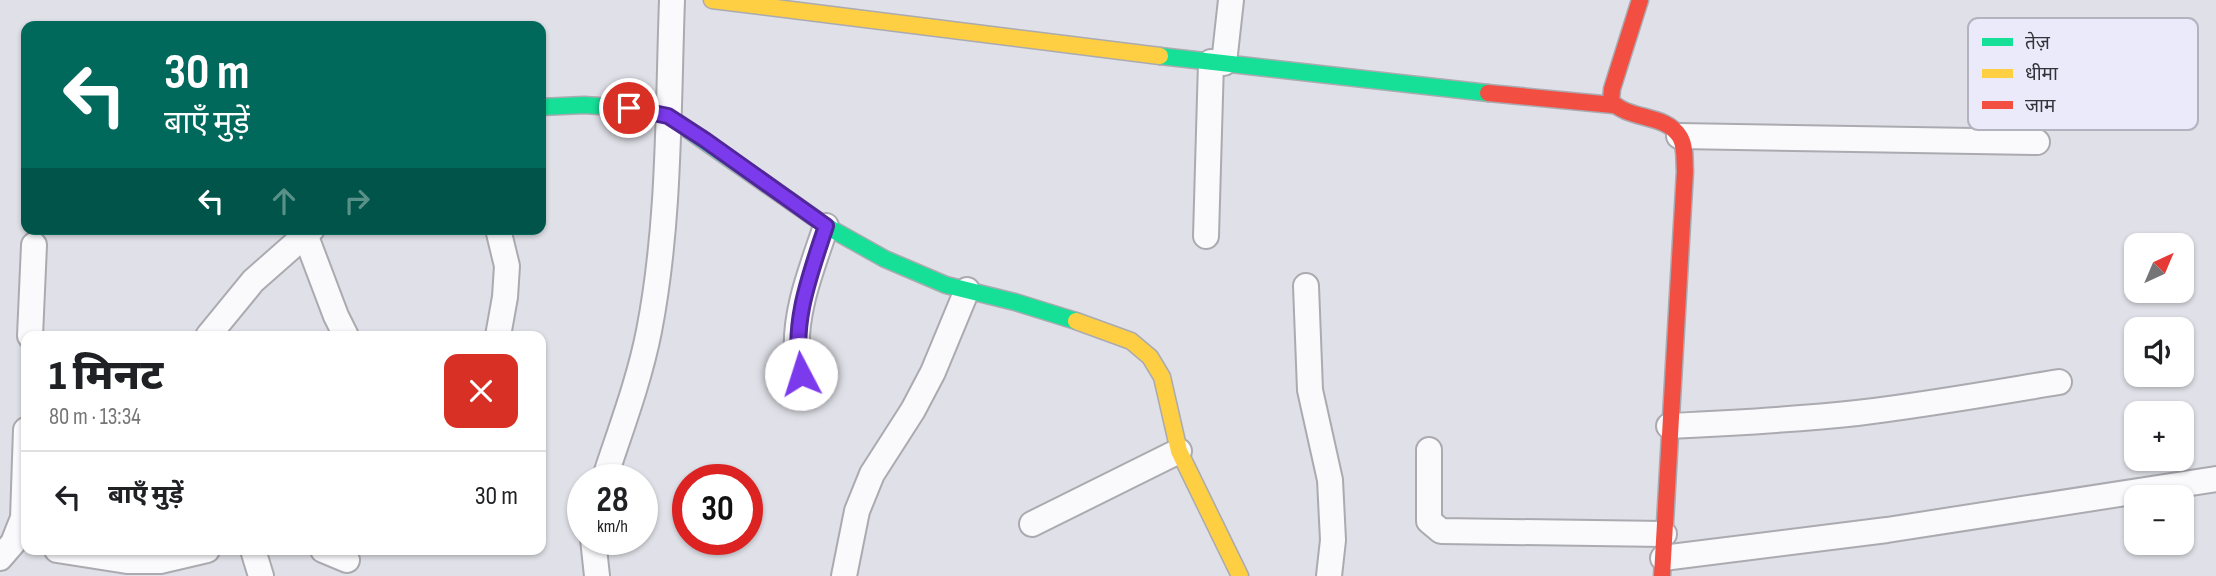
<!DOCTYPE html>
<html lang="hi">
<meta charset="utf-8">
<style>
:root{--surface:#fff;--page:#f6f6f6;--text:#202124;--muted:#757577;--line:#e0e0e0}
body{margin:0;font-family:"Sofia Sans Condensed","Noto Sans Devanagari",sans-serif;background:var(--page);color:var(--text);height:100vh;display:flex;flex-direction:column;font-size:26px;white-space:nowrap}
*{box-sizing:border-box;margin:0}
p{font-size:23px;color:var(--muted)}
.icon{flex:none;width:38px;height:38px;fill:none;stroke:currentColor;stroke-width:2;stroke-linecap:round;stroke-linejoin:round}
.map{position:relative;flex:1;overflow:hidden}
.sheet{position:absolute;left:21px;top:331px;width:525px;height:224px;display:flex;flex-direction:column;background:var(--surface);border-radius:14px;box-shadow:0 2px 5px #0004}
.sheet>*{flex:none}
.top-card{position:absolute;left:21px;top:21px;width:525px;height:214px;border-radius:14px;box-shadow:0 2px 5px #0004;background:#00695c;color:#fff;overflow:hidden}
.needle{width:46px;rotate:44deg}
.tools{position:absolute;left:2124px;top:233px;display:grid;gap:14px}
.tools a{display:grid;place-items:center;width:70px;height:70px;border-radius:14px;background:var(--surface);box-shadow:0 2px 5px #0004;font-size:35px}
.speed{position:absolute;left:567px;top:464px;display:flex;gap:14px;font-size:35px;font-weight:700;text-align:center}
.speed>*{display:grid;place-content:center;width:91px;height:91px;border-radius:50%;background:var(--surface);box-shadow:0 2px 5px #0004;line-height:1}
.speed small{font-size:18px;font-weight:400}
.speed .limit{border:10px solid #d22;background:#fff;color:#111}
.pin{position:absolute;display:grid;place-items:center;width:60px;height:60px;color:#fff;margin:-30px;border:4px solid #fff;border-radius:50%;box-shadow:0 2px 7px #0007}
.me{position:absolute;width:77px;margin:-38px;rotate:355deg;stroke-linejoin:round;filter:drop-shadow(0 0 5px #0008)}
.turn{display:flex;align-items:center;gap:24px;height:147px;padding:0 28px;font-size:32px}
.turn .icon{width:91px;height:91px;stroke-width:2.5}
.turn b{display:block;font-size:49px;line-height:60px}
.lanes{display:flex;align-items:center;height:66px;padding:0 28px;background:#0003;justify-content:center;gap:35px;direction:ltr}
.lanes .off{opacity:.35}
.round{display:grid;place-items:center;flex:none;width:74px;height:74px;border-radius:14px;background:var(--page)}
.head{display:flex;align-items:center;justify-content:space-between;height:119px;padding:0 28px}
h1{font-size:42px;font-weight:800;line-height:52px}
ul{padding:0;list-style:none}
li{display:flex;align-items:center;gap:21px;height:91px;padding:0 28px;border-top:2px solid var(--line)}
li div{flex:1}
li b{display:block;font-size:26px}
li em{font-style:normal}
.map>svg:first-child{display:block}
</style>
<div class="map">
<svg width="2216" height="576" viewBox="0 0 2216 576">
<rect width="100%" height="100%" fill="#e0e0e8"/>
<g fill="none" stroke-linecap="round" stroke-linejoin="round">
<!-- street casing -->
<g stroke="#aaaab0" stroke-width="28">
<g id="street">
<polyline points="1224,63 1231,0"/>
<polyline points="1679,136 2037,142"/>
<polyline points="305,234 336,316 346,336"/>
<polyline points="1206,236 1211,62"/>
<polyline points="1306,286 1310,390 1330,480 1333,540 1329,576"/>
<polyline points="30,336 34,245"/>
<polyline points="208,336 253,281 312,229"/>
<polyline points="498,336 505,297 507,266 498,229"/>
<path d="M804 394C802 381 798 368 797 355 794 311 812 268 826 226"/>
<path d="M1669 426C1732 423 1794 420 1857 413 1925 405 1992 393 2059 382"/>
<polyline points="1429,450 1429,521 1441,531 1664,534"/>
<path d="M604 480C620 431 639 382 649 331 670 223 668 110 672 0"/>
<polyline points="1032,524 1179,451"/>
<polyline points="593,539 597,576"/>
<polyline points="57,550 127,561 160,561 207,550"/>
<polyline points="253,550 261,576"/>
<polyline points="323,550 347,560"/>
<polyline points="0,558 13,543 23,518 26,430"/>
<polyline points="1663,558 1887,530 2216,479"/>
<polyline points="844,576 857,511 872,474 913,410 933,372 967,290"/>
</g>
</g>
<!-- fast casing -->
<g stroke="#aaaab0" stroke-width="19">
<g id="fast">
<polyline points="1160,56 1488,93"/>
<polyline points="541,107 584,105 629,108 668,116 826,226 885,259 946,285 1015,302 1076,321"/>
</g>
</g>
<!-- slow casing -->
<g stroke="#aaaab0" stroke-width="19">
<g id="slow">
<polyline points="712,0 1160,56"/>
<polyline points="1076,321 1131,341 1150,357 1162,377 1179,451 1240,576"/>
</g>
</g>
<!-- jam casing -->
<g stroke="#aaaab0" stroke-width="19">
<g id="jam">
<path d="M1640 0 1612 89 1611 101C1629 121 1666 113 1680 137 1686 147 1684 161 1685 171L1662 576"/>
<polyline points="1488,93 1613,105"/>
</g>
</g>
<!-- street -->
<use href="#street" stroke="#fafafc" stroke-width="24"/>
<!-- fast -->
<use href="#fast" stroke="#16e098" stroke-width="16"/>
<!-- slow -->
<use href="#slow" stroke="#ffcf43" stroke-width="16"/>
<!-- jam -->
<use href="#jam" stroke="#f24e42" stroke-width="16"/>
</g>
<g fill="none" stroke-linecap="round" stroke-linejoin="round">
<!-- route casing -->
<g stroke="#51269a" stroke-width="18">
<path id="route" d="M629 108 668 116 705 140 826 226C810 275 791 323 801 374"/>
</g>
<!-- route -->
<use href="#route" stroke="#7c3aed" stroke-width="12"/>
</g>
<!-- legend -->
<rect x="1968" y="18" width="230" height="112" rx="10" fill="#eaeafa" stroke="#b3b3c0" stroke-width="2"/>
<rect x="1982" y="38" width="31" height="8" fill="#16e098"/>
<rect x="1982" y="69" width="31" height="9" fill="#ffcf43"/>
<rect x="1982" y="101" width="31" height="8" fill="#f24e42"/>
<g font-size="19" fill="#333339">
<text x="2025" y="49">तेज़</text>
<text x="2025" y="80">धीमा</text>
<text x="2025" y="112">जाम</text>
</g>
</svg>
<div class="tools">
<a><svg class="needle" viewBox="-14 -14 28 28"><path d="M0-13l5 13h-10z" fill="#e53935"/><path d="M0 13l5-13h-10z" fill="#757577"/></svg></a>
<a><svg class="icon" aria-label="sound" viewBox="0 0 24 24"><path d="M4 9h4l5-4v14l-5-4H4zM17 9q2 3 0 6"/></svg></a>
<a>+</a>
<a>−</a>
</div>
<div class="speed"><div>28<small>km/h</small></div><div class="limit">30</div></div>
<div class="pin" style="left:629px;top:108px;background:#d93025"><svg class="icon" aria-label="arrive" viewBox="0 0 24 24"><path d="M6 21V4h12l-3 4 3 4H6"/></svg></div>
<svg class="me" style="left:801px;top:374px" viewBox="-20 -20 40 40"><circle r="19" fill="#fff"/><path d="M0-13L10 11 0 6-10 11z" fill="#7c3aed"/></svg>
<div class="top-card">
<div class="turn"><svg class="icon" aria-label="left" viewBox="0 0 24 24"><path d="M17 20v-9H6M10 6l-5 5 5 5"/></svg><div><b>30 m</b>बाएँ मुड़ें</div></div>
<div class="lanes"><svg class="icon" aria-label="left" viewBox="0 0 24 24"><path d="M17 20v-9H6M10 6l-5 5 5 5"/></svg><svg class="icon off" aria-label="ahead" viewBox="0 0 24 24"><path d="M12 20V5M6 11l6-6 6 6"/></svg><svg class="icon off" aria-label="right" viewBox="0 0 24 24"><path d="M7 20v-9h11M14 6l5 5-5 5"/></svg></div>
</div>
<section class="sheet">
<div class="head"><div><h1>1 मिनट</h1><p>80 m · 13:34</p></div><a class="round" style="background:#d93025;color:#fff"><svg class="icon" aria-label="close" viewBox="0 0 24 24"><path d="M6 6l12 12M18 6L6 18"/></svg></a></div>
<ul>
<li><svg class="icon" aria-label="left" viewBox="0 0 24 24"><path d="M17 20v-9H6M10 6l-5 5 5 5"/></svg><div><b>बाएँ मुड़ें</b></div><em>30 m</em></li>
</ul>
</section>
</div>
